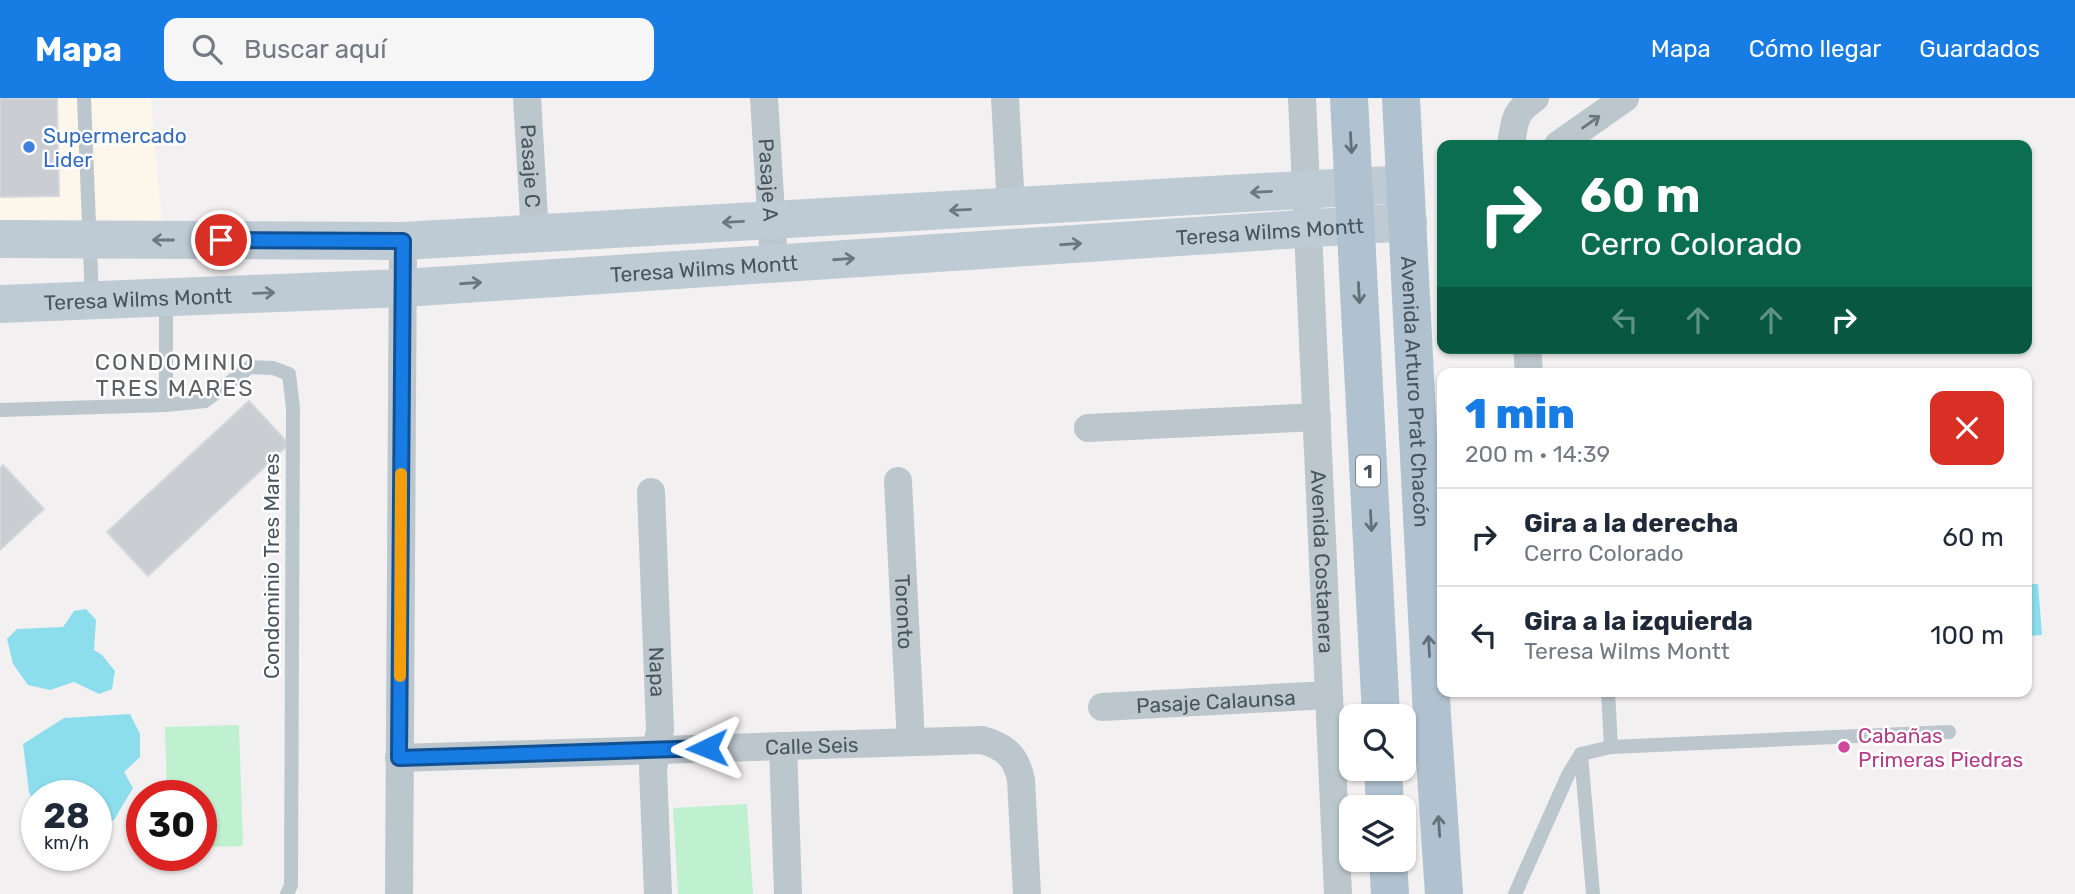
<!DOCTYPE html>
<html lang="es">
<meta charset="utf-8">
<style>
:root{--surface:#fff;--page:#f6f6f7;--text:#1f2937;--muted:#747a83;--line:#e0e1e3;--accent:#187ce5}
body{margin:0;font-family:Rubik,sans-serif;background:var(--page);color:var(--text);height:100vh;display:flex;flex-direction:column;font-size:26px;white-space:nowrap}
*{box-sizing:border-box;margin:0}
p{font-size:23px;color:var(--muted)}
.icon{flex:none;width:38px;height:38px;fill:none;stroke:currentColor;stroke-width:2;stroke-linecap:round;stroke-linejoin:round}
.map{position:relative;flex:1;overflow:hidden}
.details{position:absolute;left:1437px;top:270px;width:595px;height:329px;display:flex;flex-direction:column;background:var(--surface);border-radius:14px;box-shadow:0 2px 5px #0004}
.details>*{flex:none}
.guide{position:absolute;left:1437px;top:42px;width:595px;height:214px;border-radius:14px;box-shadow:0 2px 5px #0004;background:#0b6e4f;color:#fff;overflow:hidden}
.fabs{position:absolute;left:1339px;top:606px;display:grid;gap:14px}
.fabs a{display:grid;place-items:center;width:77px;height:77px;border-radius:14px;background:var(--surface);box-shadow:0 2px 5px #0004;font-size:35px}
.speed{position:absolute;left:21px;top:682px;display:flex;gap:14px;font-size:35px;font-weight:700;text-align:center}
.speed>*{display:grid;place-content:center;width:91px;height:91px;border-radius:50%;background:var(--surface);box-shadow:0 2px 5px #0004;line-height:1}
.speed small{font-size:18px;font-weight:400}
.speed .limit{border:10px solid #d22;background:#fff;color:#111}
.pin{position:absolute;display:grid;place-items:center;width:60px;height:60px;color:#fff;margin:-30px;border:4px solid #fff;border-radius:50%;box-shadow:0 2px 7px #0007}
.me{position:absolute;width:77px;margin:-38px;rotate:268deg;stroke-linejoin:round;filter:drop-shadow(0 0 5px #0008)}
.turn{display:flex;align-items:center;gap:24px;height:147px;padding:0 28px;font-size:32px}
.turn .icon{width:91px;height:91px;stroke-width:2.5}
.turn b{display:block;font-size:49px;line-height:60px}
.lanes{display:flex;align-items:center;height:66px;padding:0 28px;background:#0003;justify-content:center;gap:35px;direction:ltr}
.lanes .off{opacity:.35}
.round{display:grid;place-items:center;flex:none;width:74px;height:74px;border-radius:14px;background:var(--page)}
.overview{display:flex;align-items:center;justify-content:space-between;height:119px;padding:0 28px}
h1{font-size:42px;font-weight:800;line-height:52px;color:var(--accent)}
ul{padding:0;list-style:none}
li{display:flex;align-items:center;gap:21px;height:98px;padding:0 28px;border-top:2px solid var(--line)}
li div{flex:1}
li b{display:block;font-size:26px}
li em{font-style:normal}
header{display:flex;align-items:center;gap:42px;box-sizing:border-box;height:98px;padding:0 35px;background:var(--accent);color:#fff}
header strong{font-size:33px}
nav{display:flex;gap:38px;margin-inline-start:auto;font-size:24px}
.search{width:490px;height:63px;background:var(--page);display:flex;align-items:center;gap:18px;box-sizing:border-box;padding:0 24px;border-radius:14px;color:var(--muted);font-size:26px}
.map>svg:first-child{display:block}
</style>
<header>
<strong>Mapa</strong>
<div class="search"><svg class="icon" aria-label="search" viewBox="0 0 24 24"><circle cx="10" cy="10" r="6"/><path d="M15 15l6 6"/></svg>Buscar aquí</div>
<nav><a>Mapa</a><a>Cómo llegar</a><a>Guardados</a></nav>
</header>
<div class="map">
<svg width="2075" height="796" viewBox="0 0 2075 796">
<rect width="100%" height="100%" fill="#f3f0f1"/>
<!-- commercial -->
<polygon fill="#fcf6eb" points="0,0 151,0 162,126 0,127"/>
<!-- green -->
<g fill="#bff0d0">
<polygon points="239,627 243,748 201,749 201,698 167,698 165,629"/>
<polygon points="747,706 753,796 678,796 673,710"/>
</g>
<!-- water -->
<g fill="#8ddeed">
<polygon points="2027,486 2038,486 2042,537 2027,538"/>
<polygon points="86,511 96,522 94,552 102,557 115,573 112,591 99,596 74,584 50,592 28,587 13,566 7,541 17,531 63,529 74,513"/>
<polygon points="130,616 140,636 140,659 124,674 133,690 114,722 96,728 96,698 37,698 37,709 29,694 23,646 64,620"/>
</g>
<!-- building -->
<g fill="#caced3" stroke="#d4d7dc" stroke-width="2">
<polygon points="0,0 57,0 59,98 0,99"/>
<polygon points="249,303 289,346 148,478 107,434"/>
<polygon points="3,367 44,411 0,452 0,370"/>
</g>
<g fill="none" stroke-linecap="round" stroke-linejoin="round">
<!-- lane -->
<g stroke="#bcc6cd" stroke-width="14">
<polyline points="84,0 92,201"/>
<polyline points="166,307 166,200"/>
<polyline points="0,312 166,307 205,303 250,269 273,270 289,276 293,310 291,787 287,796"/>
<polyline points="1608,593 1611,649"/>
<polyline points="1581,656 1593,796"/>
<polyline points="1515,796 1568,677 1581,656 1611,649 1949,634"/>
</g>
<!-- street -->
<g stroke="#bcc6cd" stroke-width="28">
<path id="s1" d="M527 0 535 136"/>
<path id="s2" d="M764 0 774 165"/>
<polyline points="1005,0 1011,109"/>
<path id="s3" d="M1302 0 1338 796"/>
<path d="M1511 47C1515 23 1513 15 1535 0"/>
<polyline points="1558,47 1625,0"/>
<polyline points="1527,250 1529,275"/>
<polyline points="1088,330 1317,319"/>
<path id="s4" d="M898 383 911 644"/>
<path id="s5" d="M651 394 660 632 653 671 658 796"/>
<path id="s6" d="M1102 609 1329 597"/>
<polyline points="783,648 788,796"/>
<path id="s7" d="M399 660 982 642C1006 649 1016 658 1021 682L1027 796"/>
<polyline points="399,796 403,143"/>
</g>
<!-- secondary -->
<g stroke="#becad4" stroke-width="38">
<polyline points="0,141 403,143 1405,86"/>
<path id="s8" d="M0 206 403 190 1408 124"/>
</g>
<!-- primary -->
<g stroke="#b0c1cf" stroke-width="38">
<polyline points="1349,0 1381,618"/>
<path id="s9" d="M1401 0 1432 617 1444 796"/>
<polyline points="1383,670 1385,709"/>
<polyline points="1388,761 1390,796"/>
</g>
</g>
<!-- one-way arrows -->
<defs><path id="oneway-shaft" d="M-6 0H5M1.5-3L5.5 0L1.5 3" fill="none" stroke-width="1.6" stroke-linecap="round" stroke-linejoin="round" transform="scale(1.75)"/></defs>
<use stroke="#6b777f" href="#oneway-shaft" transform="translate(1591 24) rotate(-35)"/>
<g stroke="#62707a">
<use href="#oneway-shaft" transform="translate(1351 45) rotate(87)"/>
<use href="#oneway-shaft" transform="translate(1359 195) rotate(87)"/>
<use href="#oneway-shaft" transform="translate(1371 423) rotate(87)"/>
<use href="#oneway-shaft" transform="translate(1429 548) rotate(-93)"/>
<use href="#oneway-shaft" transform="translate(1439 728) rotate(-94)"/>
</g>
<g stroke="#6b7881">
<use href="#oneway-shaft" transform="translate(1261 94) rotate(177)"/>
<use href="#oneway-shaft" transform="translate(960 112) rotate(177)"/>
<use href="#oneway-shaft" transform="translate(733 124) rotate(177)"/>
<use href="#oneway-shaft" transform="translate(163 142) rotate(-180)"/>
<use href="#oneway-shaft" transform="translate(1071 146) rotate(-4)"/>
<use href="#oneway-shaft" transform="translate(844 161) rotate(-4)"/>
<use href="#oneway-shaft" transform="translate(471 185) rotate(-4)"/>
<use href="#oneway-shaft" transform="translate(264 195) rotate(-2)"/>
</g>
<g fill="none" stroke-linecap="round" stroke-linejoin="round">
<!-- route casing -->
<g stroke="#105195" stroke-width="18">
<polyline id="route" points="221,142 403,143 399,660 707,650"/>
</g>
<!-- route -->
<use href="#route" stroke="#187ce5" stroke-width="12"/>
<!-- slow -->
<polyline stroke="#f59e0b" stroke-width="12" points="400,578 401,376"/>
</g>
<!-- markers -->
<circle fill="#3f7fe0" stroke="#fff" stroke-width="2.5" cx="29" cy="49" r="7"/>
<circle fill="#d1479c" stroke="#fff" stroke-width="2.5" cx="1844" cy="649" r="7"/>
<g text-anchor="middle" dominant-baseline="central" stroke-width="5" stroke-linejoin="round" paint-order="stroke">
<!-- shield labels -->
<rect fill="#fff" stroke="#7f888e" stroke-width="2" x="1356" y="357.5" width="24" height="31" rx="5"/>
<g font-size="19" font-weight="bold" fill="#48555e">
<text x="1368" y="373">1</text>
</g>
<!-- shop labels -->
<g font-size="21" fill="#366cbe" stroke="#fff" text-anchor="start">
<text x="43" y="37">Supermercado<tspan x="43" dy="24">Lider</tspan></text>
</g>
<!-- street labels -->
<g font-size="21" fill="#48555e" stroke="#fff">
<text stroke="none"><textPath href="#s1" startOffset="68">Pasaje C</textPath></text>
<text stroke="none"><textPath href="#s2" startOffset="82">Pasaje A</textPath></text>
<text stroke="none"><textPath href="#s8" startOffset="1272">Teresa Wilms Montt</textPath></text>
<text stroke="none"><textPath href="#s8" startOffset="705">Teresa Wilms Montt</textPath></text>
<text stroke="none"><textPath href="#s8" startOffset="138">Teresa Wilms Montt</textPath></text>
<text stroke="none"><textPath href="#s9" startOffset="294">Avenida Arturo Prat Chacón</textPath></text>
<text stroke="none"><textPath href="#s3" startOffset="464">Avenida Costanera</textPath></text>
<text transform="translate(271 468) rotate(-90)">Condominio Tres Mares</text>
<text stroke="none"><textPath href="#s4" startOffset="131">Toronto</textPath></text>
<text stroke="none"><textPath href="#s5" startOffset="180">Napa</textPath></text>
<text stroke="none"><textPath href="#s6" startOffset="114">Pasaje Calaunsa</textPath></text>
<text stroke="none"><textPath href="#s7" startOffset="413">Calle Seis</textPath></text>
</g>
<!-- hotel labels -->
<g font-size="21" fill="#b23c85" stroke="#fff" text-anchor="start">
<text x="1858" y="637">Cabañas<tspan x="1858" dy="24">Primeras Piedras</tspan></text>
</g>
<!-- neighbourhood labels -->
<g font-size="23" letter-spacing="2" fill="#5d6165" stroke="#fff">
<text x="175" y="264">CONDOMINIO<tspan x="175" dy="26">TRES MARES</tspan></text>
</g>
</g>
</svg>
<div class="fabs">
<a><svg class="icon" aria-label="search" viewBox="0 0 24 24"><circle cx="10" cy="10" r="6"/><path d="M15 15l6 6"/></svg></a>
<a><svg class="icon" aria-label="layers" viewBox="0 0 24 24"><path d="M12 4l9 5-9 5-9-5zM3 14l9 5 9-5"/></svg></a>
</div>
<div class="speed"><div>28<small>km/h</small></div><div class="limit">30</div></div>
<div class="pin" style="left:221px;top:142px;background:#d93025"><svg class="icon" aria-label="arrive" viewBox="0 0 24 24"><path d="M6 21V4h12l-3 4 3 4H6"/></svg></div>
<svg class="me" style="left:707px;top:650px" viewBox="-20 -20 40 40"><path d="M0-17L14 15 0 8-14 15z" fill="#187ce5" stroke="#fff" stroke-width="4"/></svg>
<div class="guide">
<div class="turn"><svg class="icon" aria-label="right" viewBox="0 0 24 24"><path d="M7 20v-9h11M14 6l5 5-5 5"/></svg><div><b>60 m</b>Cerro Colorado</div></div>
<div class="lanes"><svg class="icon off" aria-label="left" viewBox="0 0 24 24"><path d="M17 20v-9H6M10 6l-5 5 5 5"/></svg><svg class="icon off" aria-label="ahead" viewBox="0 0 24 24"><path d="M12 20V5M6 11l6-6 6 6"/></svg><svg class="icon off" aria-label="ahead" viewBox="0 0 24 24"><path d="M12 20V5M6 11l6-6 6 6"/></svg><svg class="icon" aria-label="right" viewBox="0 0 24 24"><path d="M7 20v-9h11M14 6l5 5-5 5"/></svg></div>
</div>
<section class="details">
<div class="overview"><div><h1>1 min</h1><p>200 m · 14:39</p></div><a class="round" style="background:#d93025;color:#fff"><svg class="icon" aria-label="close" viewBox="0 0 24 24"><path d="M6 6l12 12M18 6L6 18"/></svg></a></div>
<ul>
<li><svg class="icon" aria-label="right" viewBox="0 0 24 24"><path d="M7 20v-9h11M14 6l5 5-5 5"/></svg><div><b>Gira a la derecha</b><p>Cerro Colorado</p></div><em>60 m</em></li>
<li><svg class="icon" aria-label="left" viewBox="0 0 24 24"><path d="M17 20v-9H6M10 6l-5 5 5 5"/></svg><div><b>Gira a la izquierda</b><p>Teresa Wilms Montt</p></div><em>100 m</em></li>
</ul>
</section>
</div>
